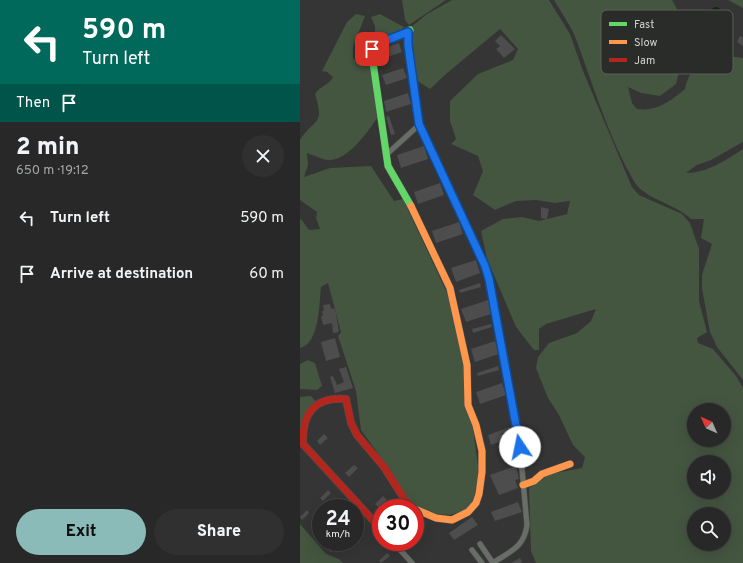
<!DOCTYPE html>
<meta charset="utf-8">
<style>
:root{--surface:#272827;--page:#2f302f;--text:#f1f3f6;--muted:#a4a6a7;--line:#434444;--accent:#8bbbb9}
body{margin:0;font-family:Overpass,sans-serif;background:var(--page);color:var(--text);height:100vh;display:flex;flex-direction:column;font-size:15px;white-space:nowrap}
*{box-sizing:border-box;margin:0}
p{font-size:13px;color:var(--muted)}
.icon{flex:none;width:22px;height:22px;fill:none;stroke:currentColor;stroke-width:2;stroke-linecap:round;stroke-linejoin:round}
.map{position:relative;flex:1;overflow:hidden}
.panel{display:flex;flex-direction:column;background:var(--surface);width:300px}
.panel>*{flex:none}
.top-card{background:#00695c;color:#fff;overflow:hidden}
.needle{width:26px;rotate:315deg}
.buttons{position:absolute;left:387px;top:403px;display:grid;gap:8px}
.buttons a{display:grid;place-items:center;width:44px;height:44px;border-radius:50%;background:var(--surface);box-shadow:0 4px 16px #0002,0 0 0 1px var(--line);font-size:20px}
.speed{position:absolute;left:12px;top:499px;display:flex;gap:8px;font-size:20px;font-weight:700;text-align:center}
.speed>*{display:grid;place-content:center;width:52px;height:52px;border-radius:50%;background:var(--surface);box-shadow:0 4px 16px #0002,0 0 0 1px var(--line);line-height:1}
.speed small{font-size:10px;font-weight:400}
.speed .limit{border:6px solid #d22;background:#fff;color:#111}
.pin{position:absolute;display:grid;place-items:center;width:34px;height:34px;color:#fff;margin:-17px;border-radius:8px;box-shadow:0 2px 6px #0006}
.me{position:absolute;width:44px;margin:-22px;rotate:349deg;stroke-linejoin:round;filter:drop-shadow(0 0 3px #0008)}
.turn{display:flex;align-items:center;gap:14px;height:84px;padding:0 16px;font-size:18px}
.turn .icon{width:52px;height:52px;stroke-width:2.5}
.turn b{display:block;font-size:28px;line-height:34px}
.then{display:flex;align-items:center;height:38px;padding:0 16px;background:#0003;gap:8px;font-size:15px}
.round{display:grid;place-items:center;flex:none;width:42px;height:42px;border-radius:21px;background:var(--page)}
.summary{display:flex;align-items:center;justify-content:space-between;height:68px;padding:0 16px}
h1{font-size:24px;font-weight:800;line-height:30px}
.button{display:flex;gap:8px;margin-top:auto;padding:8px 16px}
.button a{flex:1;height:46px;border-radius:24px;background:var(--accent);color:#111;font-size:16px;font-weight:800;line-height:46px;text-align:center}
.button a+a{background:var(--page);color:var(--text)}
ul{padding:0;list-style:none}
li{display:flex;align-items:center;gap:12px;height:56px;padding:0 16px}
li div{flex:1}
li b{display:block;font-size:15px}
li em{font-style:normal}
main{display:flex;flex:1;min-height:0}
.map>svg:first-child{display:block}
</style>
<main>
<section class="panel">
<div class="top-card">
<div class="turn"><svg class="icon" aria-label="left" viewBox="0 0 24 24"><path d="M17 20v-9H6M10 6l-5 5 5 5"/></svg><div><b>590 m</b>Turn left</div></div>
<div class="then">Then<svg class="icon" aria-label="arrive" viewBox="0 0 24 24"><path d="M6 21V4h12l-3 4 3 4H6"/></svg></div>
</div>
<div class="summary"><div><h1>2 min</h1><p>650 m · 19:12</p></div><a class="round"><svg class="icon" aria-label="close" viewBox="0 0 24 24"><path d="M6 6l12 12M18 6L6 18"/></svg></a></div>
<ul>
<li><svg class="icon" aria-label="left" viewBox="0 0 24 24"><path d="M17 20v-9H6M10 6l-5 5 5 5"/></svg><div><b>Turn left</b></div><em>590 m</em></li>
<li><svg class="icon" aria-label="arrive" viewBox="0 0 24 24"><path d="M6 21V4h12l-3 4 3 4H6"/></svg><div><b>Arrive at destination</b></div><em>60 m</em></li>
</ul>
<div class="button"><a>Exit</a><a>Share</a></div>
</section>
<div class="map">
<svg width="443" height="563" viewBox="0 0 443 563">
<rect width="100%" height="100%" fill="#343534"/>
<!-- green -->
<g fill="#445540" fill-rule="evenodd">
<polygon points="102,0 146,0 109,25 105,20"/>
<path d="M152 0H249L270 34 283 71 332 187 339 195 382 214 390 223 399 249V301L407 332 397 338 398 343 413 349 436 376 443 388V563H236L231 551 229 488 249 474 282 468 285 457 273 445 259 415 248 398 236 368 238 357 249 343 277 333 291 321 296 309 246 324 239 329V350H234L216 327 187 259 181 231 203 219 222 217 239 221 267 214 270 201 255 203 236 200 216 201 195 210 173 195 183 171 178 156 151 144 156 139 150 121V101L178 74 213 60 218 49 200 29 146 74 130 89 116 80 111 27 127 14ZM394 410H424V440H394ZM394 462H424V492H394ZM394 514H424V544H394Z"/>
<path d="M254 0H372L377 9 370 15 382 36V60L376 84 360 96 341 93 328 87 332 103 337 109C357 112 370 101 385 89 391 59 416 54 443 58V142L411 160 397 165 386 173C407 173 426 160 443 149V380L417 347 410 332 402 289V275L412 244 401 238 404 219H391C375 204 352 201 337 186 310 142 295 90 277 42 272 27 262 14 254 0Z"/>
<polygon points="428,0 443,0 443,8"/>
<path d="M56 14 65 16 53 47V58L60 64 65 53 67 41 75 34V26L71 17 80 14 104 27 96 35 73 42 69 47 78 117C68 131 49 160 29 160 23 160 13 155 7 153L8 165 4 177 30 168 71 166 94 201 103 199 152 303 165 371V404L173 428 179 474 173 502 164 511 150 515 135 514 124 510 107 499 90 470 61 430 56 391 38 336 41 332 28 283 21 287C19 304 20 343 0 348V220L1 219 9 230 20 229 16 218 17 212 0 200V140C15 117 25 126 15 94 20 86 29 85 33 77L27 72 22 71 47 22Z"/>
<polygon points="8,360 15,363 22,386 17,390 0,389 0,364"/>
<polygon points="11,396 16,402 0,429 0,397"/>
<polygon points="0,524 26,554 39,559 43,563 0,563"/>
</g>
<!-- water -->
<circle fill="#152911" cx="416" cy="12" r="5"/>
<!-- building -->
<g fill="#4c4d4c">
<polygon points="201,35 215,49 204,58 196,49 200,46 195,41"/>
<polygon points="440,36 443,38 443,46 437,42"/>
<polygon points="99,43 102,52 81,59 78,50"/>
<polygon points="103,68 107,78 86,85 82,75"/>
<polygon points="108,93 111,104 86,112 84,101"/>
<polygon points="89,116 95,134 91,135 86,117"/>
<polygon points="124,146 128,159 101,168 97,155"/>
<polygon points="140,183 144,195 118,204 114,192"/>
<polygon points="241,207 249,209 247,219 241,218"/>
<polygon points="159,222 163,234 136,243 132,231"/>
<polygon points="176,260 180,273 156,282 151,268"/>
<polygon points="180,283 181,287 160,293 159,290"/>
<polygon points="188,300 191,314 166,322 161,309"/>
<polygon points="30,304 31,309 34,308 36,313 39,332 33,333 32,323 23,325 21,316 23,316 22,311 24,310 23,305"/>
<polygon points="191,324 192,327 173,333 172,329"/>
<polygon points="35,338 40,357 26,361 21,342"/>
<polygon points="195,341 199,354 175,362 171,349"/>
<polygon points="198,366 199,370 178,376 177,373"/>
<polygon points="46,367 53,388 35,393 30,377 33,376 37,385 44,382 39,369"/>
<polygon points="202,383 206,395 180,404 176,392"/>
<polygon points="210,427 213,437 191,445 188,435"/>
<polygon points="24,434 28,438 20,445 17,441"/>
<polygon points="54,465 58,468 49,477 45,473"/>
<polygon points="216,466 219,479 215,480 218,488 199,495 190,475"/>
<polygon points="28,490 31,493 23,501 20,498"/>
<polygon points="83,496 87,500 79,508 75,504"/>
<polygon points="218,502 222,512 195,521 191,512"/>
<polygon points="7,510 9,513 2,520 0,517"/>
<polygon points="172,517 178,525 154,540 149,533"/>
<polygon points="36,542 39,545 31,552 28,549"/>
<polygon points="87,553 90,556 81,563 79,561"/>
<polygon points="220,558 222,562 220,563 211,563"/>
</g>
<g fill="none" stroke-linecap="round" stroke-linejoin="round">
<!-- street casing -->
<g stroke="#505150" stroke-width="6">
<g id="street">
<path d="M108 33V45L119 125 185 266 189 279 220 447 227 525C224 548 210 551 193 563"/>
<polyline points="87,154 119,125"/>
<polyline points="93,542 112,563"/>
<polyline points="180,544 193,563"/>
<polyline points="172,550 182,563"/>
</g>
</g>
<!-- fast casing -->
<g stroke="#505150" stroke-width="8">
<polyline id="fast" points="110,30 77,44 71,49 88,166 111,206"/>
</g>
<!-- slow casing -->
<g stroke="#505150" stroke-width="8">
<g id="slow">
<polyline points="111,206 150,288 167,365 168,405 176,425 182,451 182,472 179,494 176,503 168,512 152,520 136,518 115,509"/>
<polyline points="223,485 234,481 242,474 270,464"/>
</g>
</g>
<!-- jam casing -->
<g stroke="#505150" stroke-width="8">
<path id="jam" d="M81 529 3 444C2 413 14 397 46 399L51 423 57 435 84 467 105 500 114 508"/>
</g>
<!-- street -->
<use href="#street" stroke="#686e67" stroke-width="5"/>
<!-- fast -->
<use href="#fast" stroke="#63d668" stroke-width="7"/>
<!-- slow -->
<use href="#slow" stroke="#ff974d" stroke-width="7"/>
<!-- jam -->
<use href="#jam" stroke="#b3261e" stroke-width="7"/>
</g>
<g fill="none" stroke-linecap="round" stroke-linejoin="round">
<!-- route casing -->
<g stroke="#114b97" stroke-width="10">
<polyline id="route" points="72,49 77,44 108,32 108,45 119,124 185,266 189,279 220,447"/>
</g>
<!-- route -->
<use href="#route" stroke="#1a73e8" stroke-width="7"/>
</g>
<!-- legend -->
<rect x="301" y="10" width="132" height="64" rx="6" fill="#2a2c29" stroke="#5c5e5b" stroke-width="1"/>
<rect x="309" y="22" width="18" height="4" fill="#63d668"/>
<rect x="309" y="40" width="18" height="4" fill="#ff974d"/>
<rect x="309" y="58" width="18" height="4" fill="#b3261e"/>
<g font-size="11" fill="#d1d2d0">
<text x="334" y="28">Fast</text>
<text x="334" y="46">Slow</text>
<text x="334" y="64">Jam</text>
</g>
</svg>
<div class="buttons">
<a><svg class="needle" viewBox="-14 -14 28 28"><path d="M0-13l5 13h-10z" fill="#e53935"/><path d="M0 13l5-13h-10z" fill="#a4a6a7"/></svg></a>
<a><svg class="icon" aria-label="sound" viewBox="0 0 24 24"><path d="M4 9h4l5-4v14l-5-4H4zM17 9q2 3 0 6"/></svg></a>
<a><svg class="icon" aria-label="search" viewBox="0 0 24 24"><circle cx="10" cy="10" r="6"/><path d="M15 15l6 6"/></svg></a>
</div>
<div class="speed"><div>24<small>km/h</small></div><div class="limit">30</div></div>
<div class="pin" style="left:72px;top:49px;background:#d93025"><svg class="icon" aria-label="arrive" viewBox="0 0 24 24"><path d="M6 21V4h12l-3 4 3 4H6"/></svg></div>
<svg class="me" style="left:220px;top:447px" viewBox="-20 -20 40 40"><circle r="19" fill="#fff"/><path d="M0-13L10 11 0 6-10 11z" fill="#1a73e8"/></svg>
</div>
</main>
